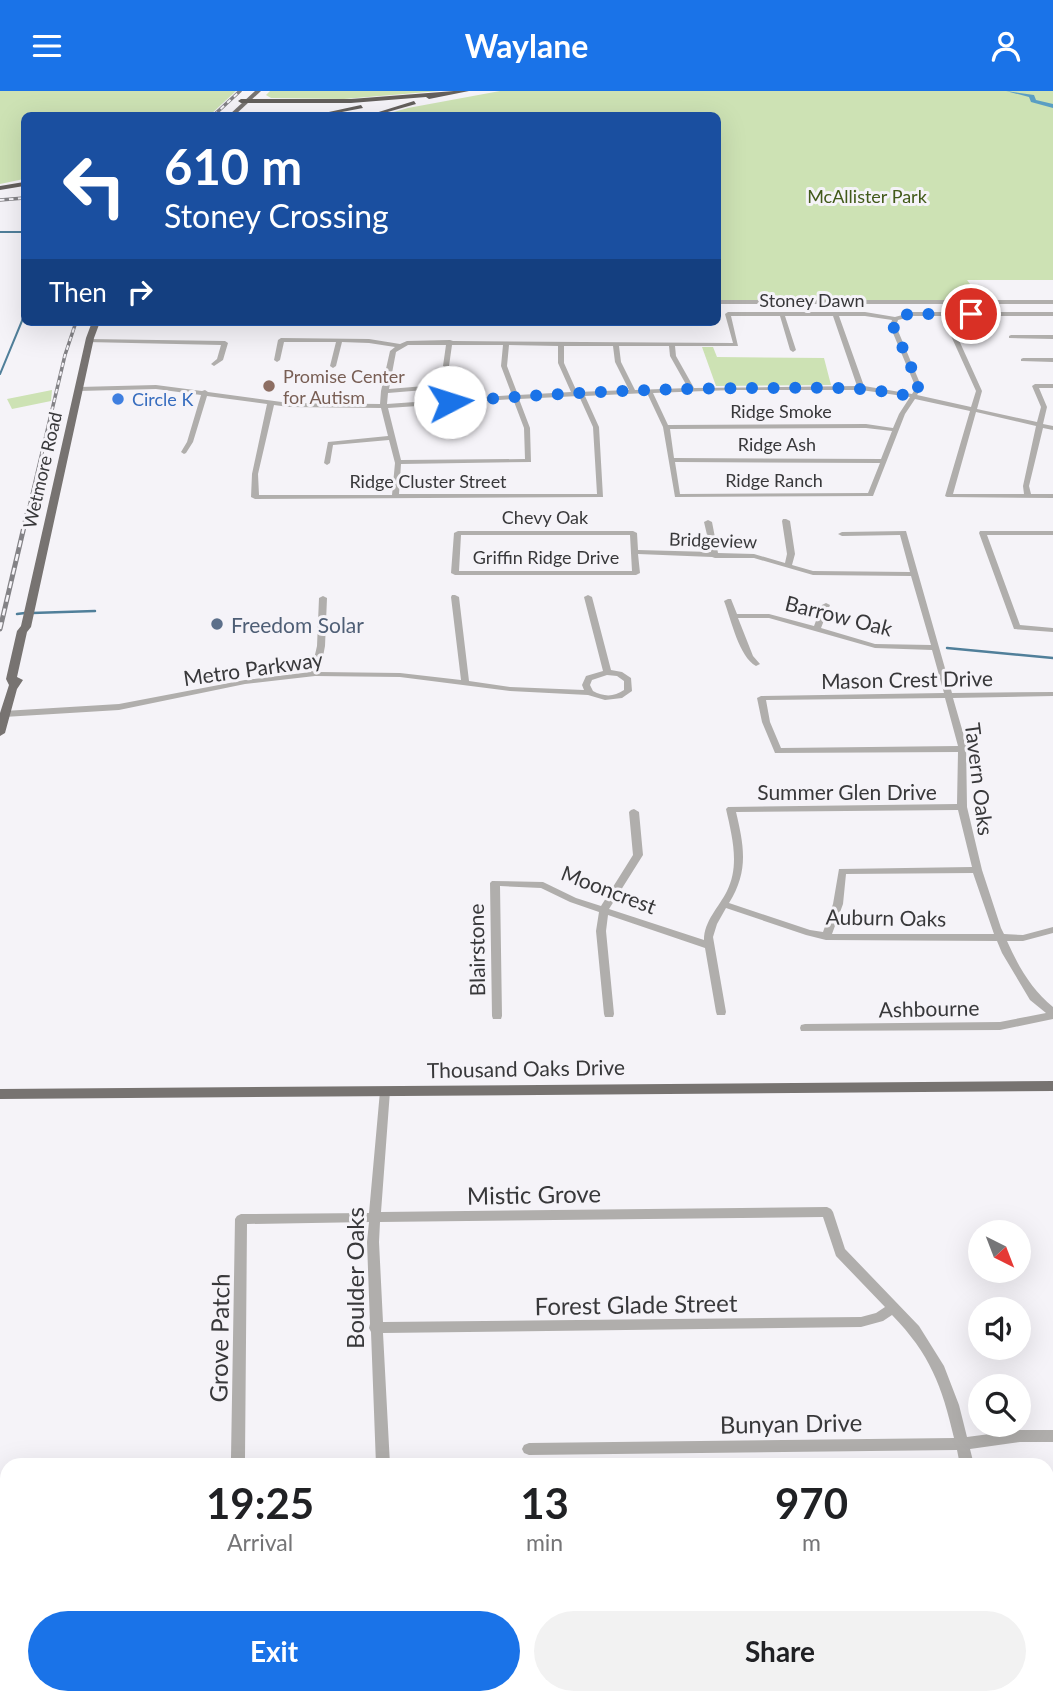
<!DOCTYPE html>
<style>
:root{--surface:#fff;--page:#f2f2f2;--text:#202124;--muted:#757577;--accent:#1a73e8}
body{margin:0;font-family:Lato,sans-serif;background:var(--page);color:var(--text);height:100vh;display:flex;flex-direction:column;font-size:26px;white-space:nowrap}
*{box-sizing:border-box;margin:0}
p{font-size:23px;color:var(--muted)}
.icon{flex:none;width:38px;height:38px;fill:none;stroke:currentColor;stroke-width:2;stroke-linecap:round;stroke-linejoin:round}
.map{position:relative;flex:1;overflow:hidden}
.sheet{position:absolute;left:0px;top:1367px;width:1054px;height:247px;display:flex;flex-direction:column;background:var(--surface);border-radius:21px 21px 0 0;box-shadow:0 7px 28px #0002}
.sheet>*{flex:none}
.top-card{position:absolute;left:21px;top:21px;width:700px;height:214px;border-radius:10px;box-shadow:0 7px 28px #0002;background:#1a4fa0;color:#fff;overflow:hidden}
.needle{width:46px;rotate:138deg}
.fabs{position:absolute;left:968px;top:1129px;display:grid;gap:14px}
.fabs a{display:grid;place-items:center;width:63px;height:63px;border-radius:50%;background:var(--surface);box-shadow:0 7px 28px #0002;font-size:35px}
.pin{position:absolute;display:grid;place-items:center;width:60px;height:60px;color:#fff;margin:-30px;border:4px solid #fff;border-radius:50%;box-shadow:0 2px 7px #0007}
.me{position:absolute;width:77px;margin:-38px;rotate:85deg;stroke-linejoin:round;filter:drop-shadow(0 0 5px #0008)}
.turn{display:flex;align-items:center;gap:24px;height:147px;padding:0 28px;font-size:32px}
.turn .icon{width:91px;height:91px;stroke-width:2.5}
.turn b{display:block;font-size:49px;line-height:60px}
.then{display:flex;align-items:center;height:66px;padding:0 28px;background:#0003;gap:14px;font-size:26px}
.eta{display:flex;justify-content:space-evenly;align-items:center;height:119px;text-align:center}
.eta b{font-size:42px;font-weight:700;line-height:49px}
.cta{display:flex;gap:14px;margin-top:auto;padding:14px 28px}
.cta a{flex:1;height:80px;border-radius:42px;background:var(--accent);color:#fff;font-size:28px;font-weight:700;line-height:80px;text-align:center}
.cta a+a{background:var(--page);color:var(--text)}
header{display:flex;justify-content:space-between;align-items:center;height:91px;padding:0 28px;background:var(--accent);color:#fff;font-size:32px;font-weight:700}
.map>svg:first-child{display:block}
</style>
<header><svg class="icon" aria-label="menu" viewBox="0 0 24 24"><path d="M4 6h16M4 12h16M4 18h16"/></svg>Waylane<svg class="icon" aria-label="person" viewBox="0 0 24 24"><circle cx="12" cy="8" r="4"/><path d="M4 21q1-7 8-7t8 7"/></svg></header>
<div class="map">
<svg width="1053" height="1613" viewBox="0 0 1053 1613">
<rect width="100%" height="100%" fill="#f5f3f8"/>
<!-- green -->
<g fill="#cde2b4">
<polygon points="0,0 236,0 210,24 24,24 24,88 0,93"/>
<polygon points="270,0 440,0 344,8 271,7 266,4"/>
<polygon points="500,0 1053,0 1053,189 967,189 983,210 718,210 718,24 383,24 408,17"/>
<polygon points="702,256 713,256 717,266 824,267 831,294 716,295"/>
<polygon points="52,299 51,310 12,318 7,308"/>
</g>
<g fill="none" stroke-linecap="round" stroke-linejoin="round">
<!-- stream-far1 -->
<g stroke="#507f9a" stroke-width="2">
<polyline points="0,141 24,141"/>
<polyline points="0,283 24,225"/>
</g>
<!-- stream -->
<g stroke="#507f9a" stroke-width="2.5">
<polyline points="32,522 95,520"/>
<polyline points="17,523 25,522"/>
<polyline points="947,557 1053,567"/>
</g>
<!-- river -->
<polygon fill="#5a9ec3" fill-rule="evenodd" points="1006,0 1034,4 1036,9 1053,13 1053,17 1031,11 1029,6"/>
<!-- minor -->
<g fill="#b0aeac" fill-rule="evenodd">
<rect x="718" y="209" width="335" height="4"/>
<path d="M728 221H865L895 226 913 221H1053V225H948L982 300 977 318 1037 331 1041 316 1032 295 1035 293H1053V297H1039L1047 316 1043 333 1053 335V339L1043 337 1029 395 1031 403H1053V407L947 406 945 405 970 320 915 308 905 323 873 405 675 406 663 336 647 302 585 305 599 336 603 406 255 408 251 406 252 383 267 313 207 305 193 351 186 362 184 363 181 361 187 351 201 304 156 298 79 300 76 298 79 296 156 294 202 300 205 299 208 301 289 312 380 313 381 300 390 260 395 256 369 252 342 251 336 275 333 277 330 275 336 251H284L280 269 277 271 274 269 278 249 281 247 369 248 400 253 407 250 450 249 453 250 733 252 725 223ZM731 225H780L790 259 793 261 796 259 785 225H833L857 295 694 297 676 265 675 255H738ZM839 225H865L892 229 890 235 916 297 912 303 864 295ZM913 225H942L976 300 971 316 917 304 922 297 896 235 898 229ZM408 254H446L443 275 446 277 449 275 452 254H503L501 275 512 304 387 313 388 302 448 297 451 295 448 293 389 298 396 261ZM509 254 558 255V272L571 301 518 304 507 275ZM564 255H613L615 271 629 299 577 301 564 272ZM619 255H669L670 265 688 297 635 299 621 271ZM732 299H861L910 306 899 323 893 337 866 333 668 334 653 302ZM579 305 593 336 597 403H399L401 373 531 371 530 337 519 308ZM513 308 524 337 525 368 401 369 388 317 447 313 455 337 458 339 461 337 454 312ZM274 314 289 316 381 317 388 345 328 351 324 372 327 374 330 372 333 354 389 349 395 372 392 404H259L258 383ZM976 321 1036 335 1023 395 1024 403H953ZM866 337 892 340 881 368 674 367 670 338ZM675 371 880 372 868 402 680 403Z"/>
<polygon points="1011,244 1053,244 1053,248 1009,247 1009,245"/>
<polygon points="89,248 225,250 228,252 223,269 214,275 211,273 217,268 221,254 87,251 86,250"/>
<polygon points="1023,267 1053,267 1053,271 1021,270 1021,268"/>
<path d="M783 428H786L790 430 795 463 792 474 813 480 910 481 900 444 842 445 838 443 842 441 906 440 952 602 1053 601V605L953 607 966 652 967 716 982 779 1001 837 1004 843 1023 844 1053 836V842L1023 850H1007C1018 875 1032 899 1053 916V928L1000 939 801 940 800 937 801 934 805 933 1000 931 1046 922 1030 909 1002 862 997 850 826 849 806 844 726 817 717 833 713 846 726 921 725 924H717L716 921 705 857 608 824 606 840 614 923 613 926H605L604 923 596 840 599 821 570 811 541 797 500 795 502 925 501 928H493L492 925 490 792 492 790 543 791 576 807 601 815 633 764 629 721 631 719 634 718 639 721 643 764 609 818 704 849C704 830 719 816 727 800 740 774 732 745 726 718L728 716 957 713 958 661 775 662 762 631 757 607 761 605 944 602 932 559 875 557 769 527H738L753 565 760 573 756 575C739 566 731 528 724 510L728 508H731L737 523H769L814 535 822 514 826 512 830 514 821 537 875 553 931 554 911 485 813 484 754 467H715L712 466 638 463 640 482 636 484H455L451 482 454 442 458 440H633L637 442 638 459 711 461 704 431 708 429 712 431 718 462 754 463 785 472 787 463 782 430ZM461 444H630L632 480H459ZM945 607 958 655 781 657 770 631 766 609ZM958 719 972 776 839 778 833 813 823 841 810 839 729 812C749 780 744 755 736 721ZM973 782 994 843H832L843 813 846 783Z"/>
<polygon points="980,440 1053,440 1053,444 987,444 1020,534 1053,537 1053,541 1014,538 979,442"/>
<path d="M452 504H455L459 506 469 590 510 596 584 599 582 594 586 585 603 580 584 506 588 504 592 506 611 579 622 581 631 587 632 600 622 607 605 609 588 604 510 600 400 586 315 585 245 593 119 619 4 626 0 623 4 620 119 613 245 589 311 581 317 555 319 507 323 505 327 507 325 555 320 581 400 582 461 589 451 506ZM607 584 617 585 624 590V599C614 606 604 606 593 600L590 594 592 589Z"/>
<path d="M385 996 389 997 390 1000 381 1121 827 1116 831 1118 833 1121 845 1158 919 1235 944 1275 959 1314 967 1346 1020 1339H1053V1351H1020L970 1358 974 1374H960L957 1359 529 1364 524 1362 522 1358 524 1354 529 1352 954 1347C942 1295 930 1263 892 1224L883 1230 861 1236 383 1242 390 1374H376L371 1241 369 1237 370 1233 367 1151 369 1131 247 1133 245 1367 243 1371 238 1373 233 1371 231 1367 235 1128 237 1125 241 1123 369 1122 380 1000 381 997ZM823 1126 836 1165 885 1216 876 1222 861 1226 383 1231 379 1151 380 1131Z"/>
<rect x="432" y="1606" width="14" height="7"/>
<rect x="978" y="1606" width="14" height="7"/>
</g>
<!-- major -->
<g fill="#777371" fill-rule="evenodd">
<polygon points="255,0 261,0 235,24 229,24"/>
<polygon points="92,231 100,231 94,247 31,536 27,541 17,586 23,589 17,598 5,642 0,645 0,622 9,594 6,588 17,540 21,535 86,247"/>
<polygon points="1053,990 1053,1000 0,1008 0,998"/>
</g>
<!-- highway -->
<g fill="#635f5c" fill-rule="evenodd">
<polygon points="454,0 469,0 429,8 426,6 351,12 241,12 238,10 241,8 351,8"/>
<polygon points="414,10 416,13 377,24 369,24"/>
<polygon points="361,14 363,17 326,24 315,24"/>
<polygon points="24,91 24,95 0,99 0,95"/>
</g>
<!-- rail-far1 casing -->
<g stroke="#838286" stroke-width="3.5">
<g id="rail-far1">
<polyline points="214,24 240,0"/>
<polyline points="0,109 24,107"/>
<polyline points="27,425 65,264 76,231"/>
</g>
</g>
<!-- rail casing -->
<g stroke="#838286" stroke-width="5">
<polyline id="rail" points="0,538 27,423"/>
</g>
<!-- rail-far1 -->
<use href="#rail-far1" stroke="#f5f3f8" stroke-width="2" stroke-dasharray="4.5" stroke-linecap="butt"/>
<!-- rail -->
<use href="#rail" stroke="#f5f3f8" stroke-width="2.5" stroke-dasharray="7" stroke-linecap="butt"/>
</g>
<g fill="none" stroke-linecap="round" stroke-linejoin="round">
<!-- route -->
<path stroke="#1a73e8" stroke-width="12" stroke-dasharray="0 21.6" d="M450 311C555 302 660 297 765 297 815 297 864 294 913 306L919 294 893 235 894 230 908 223H971"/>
</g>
<!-- markers -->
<circle fill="#8d6e63" stroke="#f5f3f8" stroke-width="2.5" cx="269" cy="295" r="7"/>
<circle fill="#3f7fe0" stroke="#f5f3f8" stroke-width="2.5" cx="118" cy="308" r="7"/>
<circle fill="#5c6f8a" stroke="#f5f3f8" stroke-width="2.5" cx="217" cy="533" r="7"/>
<g text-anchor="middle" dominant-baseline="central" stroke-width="6" stroke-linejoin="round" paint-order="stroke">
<!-- far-park labels -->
<g font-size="18" fill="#425a1a" stroke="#f5f3f8">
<text x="867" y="105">McAllister Park</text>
</g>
<!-- far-street labels -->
<g font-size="18" fill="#38383a" stroke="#f5f3f8">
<text x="812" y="209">Stoney Dawn</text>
<text x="781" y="320">Ridge Smoke</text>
<text x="777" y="353">Ridge Ash</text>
<text transform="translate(42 379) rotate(-77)">Wetmore Road</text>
<text x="774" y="389">Ridge Ranch</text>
<text x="428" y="390">Ridge Cluster Street</text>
<text x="545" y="426">Chevy Oak</text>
<text transform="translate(713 449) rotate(2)">Bridgeview</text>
<text x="546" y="466">Griffin Ridge Drive</text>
</g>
<!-- far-education labels -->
<g font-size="18" fill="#785e54" stroke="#f5f3f8" text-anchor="start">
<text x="283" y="285">Promise Center<tspan x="283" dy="21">for Autism</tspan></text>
</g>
<!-- far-shop labels -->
<g font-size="18" fill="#366cbe" stroke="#f5f3f8" text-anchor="start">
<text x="132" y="308">Circle K</text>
</g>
<!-- street labels -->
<g font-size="21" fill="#38383a" stroke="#f5f3f8">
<text transform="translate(839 524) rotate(14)">Barrow Oak</text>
<text transform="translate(253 577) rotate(-8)">Metro Parkway</text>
<text transform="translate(907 588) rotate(-1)">Mason Crest Drive</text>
<text transform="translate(980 688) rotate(83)">Tavern Oaks</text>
<text x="847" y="700">Summer Glen Drive</text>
<text transform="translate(609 798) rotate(21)">Mooncrest</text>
<text transform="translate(886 826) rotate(1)">Auburn Oaks</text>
<text transform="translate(476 859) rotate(-91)">Blairstone</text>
<text transform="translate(929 917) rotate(-1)">Ashbourne</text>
<text transform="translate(526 977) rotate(-1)">Thousand Oaks Drive</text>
</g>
<!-- service labels -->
<g font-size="21" fill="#4e5e75" stroke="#f5f3f8" text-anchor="start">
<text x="231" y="533">Freedom Solar</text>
</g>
<!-- near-street labels -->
<g font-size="24" fill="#38383a" stroke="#f5f3f8">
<text transform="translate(534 1103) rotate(-1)">Mistic Grove</text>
<text transform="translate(354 1187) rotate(-90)">Boulder Oaks</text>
<text transform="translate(636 1213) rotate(-1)">Forest Glade Street</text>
<text transform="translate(219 1247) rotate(-89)">Grove Patch</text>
<text transform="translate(791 1332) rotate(-1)">Bunyan Drive</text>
</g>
</g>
</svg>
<div class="fabs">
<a><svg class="needle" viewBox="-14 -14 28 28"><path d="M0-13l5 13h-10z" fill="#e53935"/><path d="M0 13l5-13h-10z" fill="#757577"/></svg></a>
<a><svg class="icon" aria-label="sound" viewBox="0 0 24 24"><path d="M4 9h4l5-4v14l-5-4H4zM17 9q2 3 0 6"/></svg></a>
<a><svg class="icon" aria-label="search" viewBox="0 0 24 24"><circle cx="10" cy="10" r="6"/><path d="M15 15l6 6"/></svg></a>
</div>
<div class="pin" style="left:971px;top:223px;background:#d93025"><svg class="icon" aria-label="arrive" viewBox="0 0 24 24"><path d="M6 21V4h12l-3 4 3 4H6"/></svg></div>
<svg class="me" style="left:450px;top:311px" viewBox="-20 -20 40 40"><circle r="19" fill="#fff"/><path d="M0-13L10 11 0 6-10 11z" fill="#1a73e8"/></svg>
<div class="top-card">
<div class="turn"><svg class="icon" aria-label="left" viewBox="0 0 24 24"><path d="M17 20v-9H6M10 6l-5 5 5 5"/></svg><div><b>610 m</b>Stoney Crossing</div></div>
<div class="then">Then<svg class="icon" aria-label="right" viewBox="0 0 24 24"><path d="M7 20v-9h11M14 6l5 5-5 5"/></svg></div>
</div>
<section class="sheet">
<div class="eta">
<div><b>19:25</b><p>Arrival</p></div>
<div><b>13</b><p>min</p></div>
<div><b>970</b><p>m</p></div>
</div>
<div class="cta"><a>Exit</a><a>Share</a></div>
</section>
</div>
